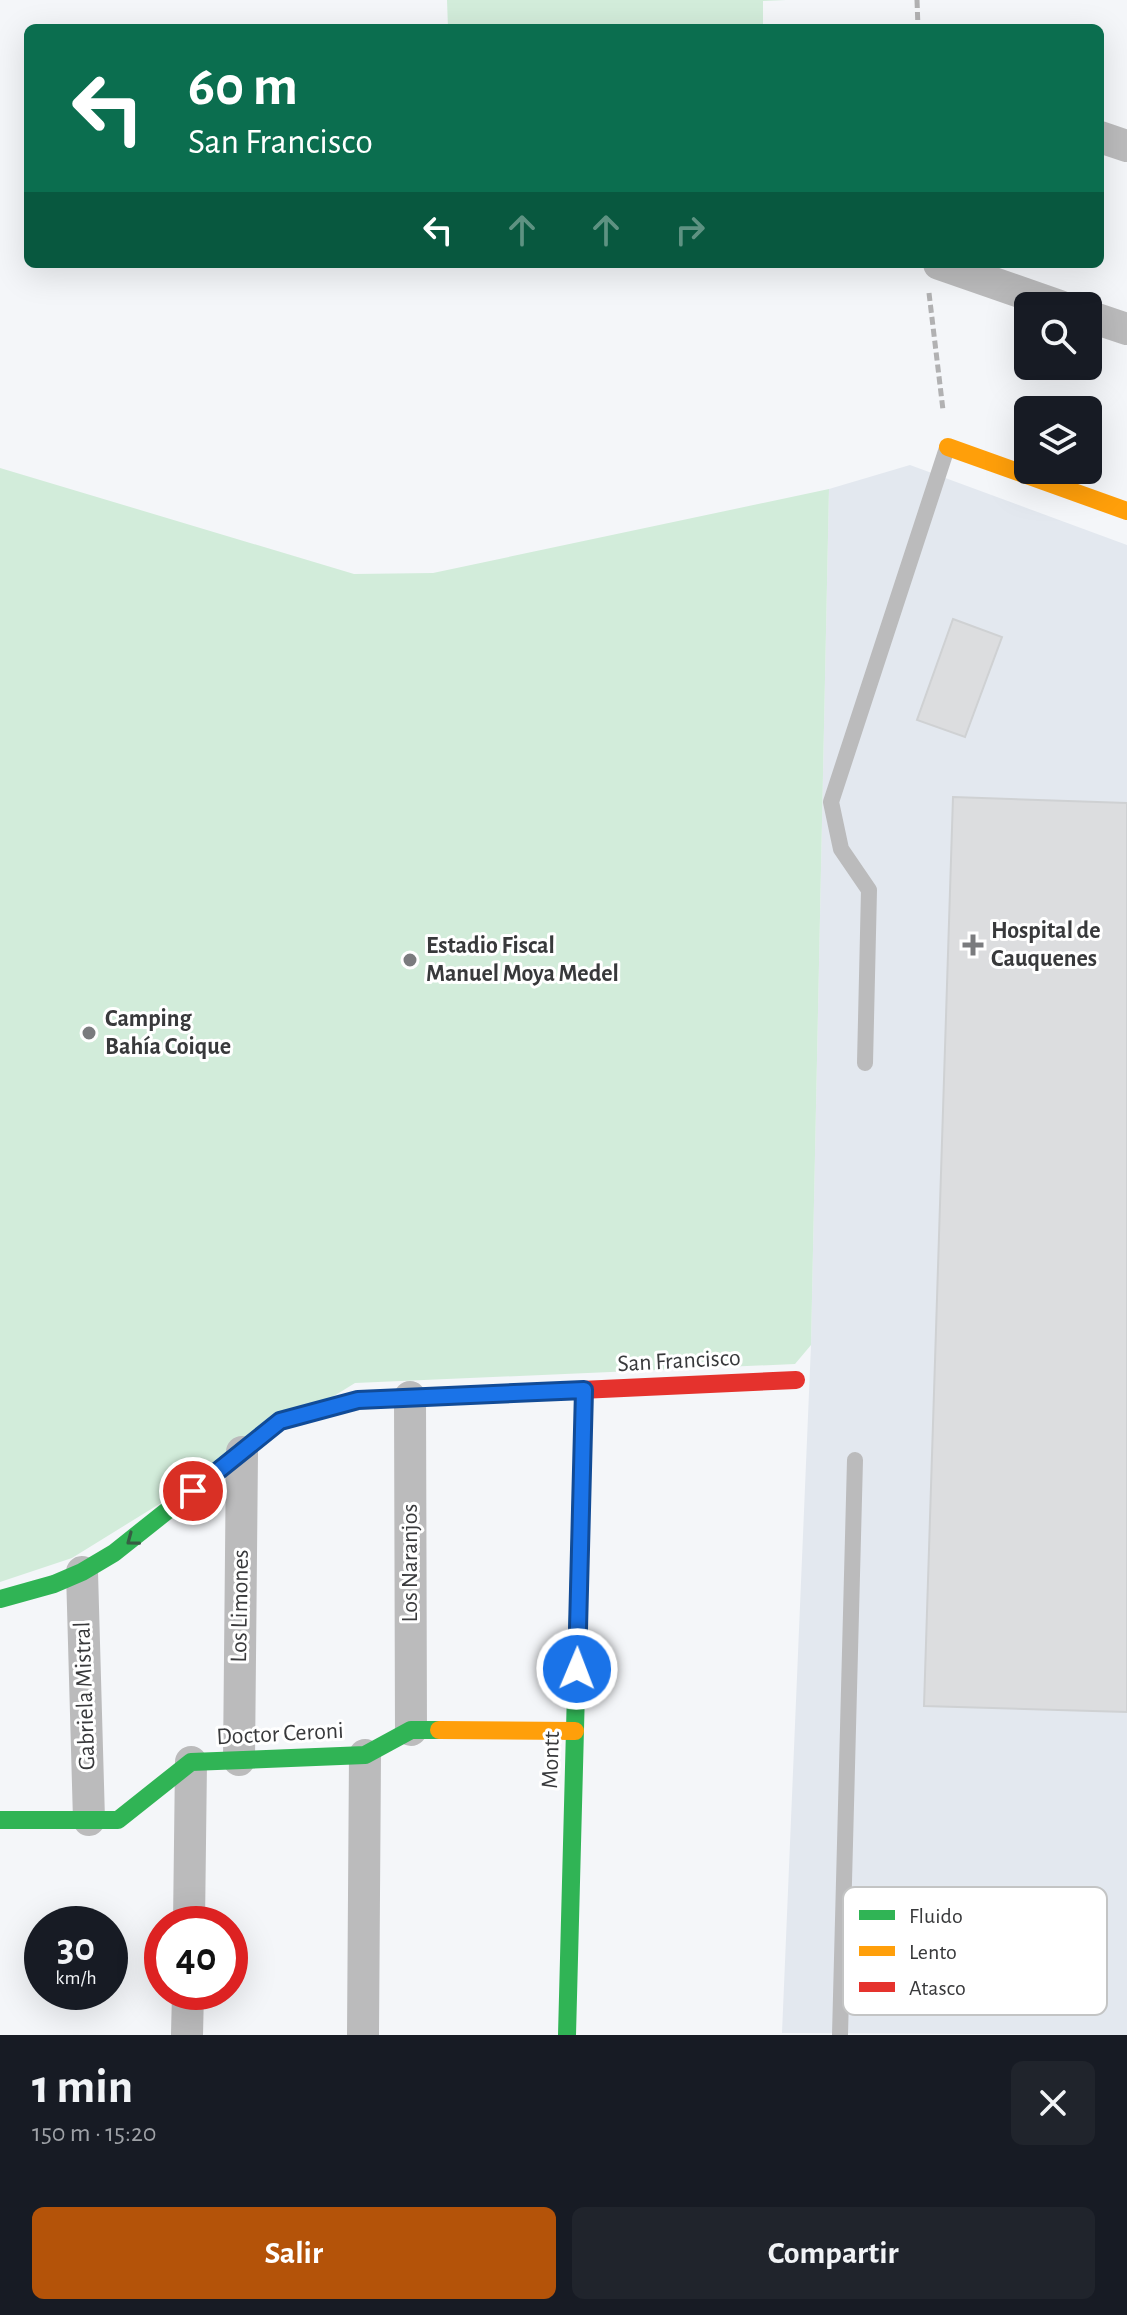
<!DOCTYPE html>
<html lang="es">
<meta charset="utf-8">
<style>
:root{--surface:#171b24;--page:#20242c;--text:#f1f3f6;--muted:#9ea1a6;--accent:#b45309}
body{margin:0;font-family:"Alegreya Sans",sans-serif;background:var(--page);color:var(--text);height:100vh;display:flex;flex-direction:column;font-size:30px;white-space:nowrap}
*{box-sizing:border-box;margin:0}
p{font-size:26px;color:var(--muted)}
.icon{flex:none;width:44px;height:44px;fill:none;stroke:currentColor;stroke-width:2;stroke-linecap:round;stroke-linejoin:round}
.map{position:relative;height:2035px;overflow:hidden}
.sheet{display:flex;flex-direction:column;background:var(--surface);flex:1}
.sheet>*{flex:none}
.guide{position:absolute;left:24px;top:24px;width:1080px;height:244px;border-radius:12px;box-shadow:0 8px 32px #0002;background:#0b6e4f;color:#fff;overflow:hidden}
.tools{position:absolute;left:1014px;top:292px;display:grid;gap:16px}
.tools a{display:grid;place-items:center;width:88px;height:88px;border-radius:12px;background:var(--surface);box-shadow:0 8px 32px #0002;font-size:40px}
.speed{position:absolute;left:24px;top:1906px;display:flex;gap:16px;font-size:40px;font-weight:700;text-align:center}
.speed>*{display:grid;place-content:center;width:104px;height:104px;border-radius:50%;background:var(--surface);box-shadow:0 8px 32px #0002;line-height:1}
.speed small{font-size:20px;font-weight:400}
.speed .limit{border:12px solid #d22;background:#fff;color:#111}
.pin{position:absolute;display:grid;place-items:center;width:68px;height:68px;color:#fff;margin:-34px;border:4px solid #fff;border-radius:50%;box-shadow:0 2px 8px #0007}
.me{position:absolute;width:88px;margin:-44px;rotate:1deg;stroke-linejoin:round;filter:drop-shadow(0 0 6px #0008)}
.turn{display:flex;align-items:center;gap:28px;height:168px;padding:0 32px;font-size:36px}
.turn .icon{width:104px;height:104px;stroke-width:2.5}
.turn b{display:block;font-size:56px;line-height:68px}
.lanes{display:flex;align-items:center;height:76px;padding:0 32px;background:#0003;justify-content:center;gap:40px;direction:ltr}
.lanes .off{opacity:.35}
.round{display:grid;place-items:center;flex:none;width:84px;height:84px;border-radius:12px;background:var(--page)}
.head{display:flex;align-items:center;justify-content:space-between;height:136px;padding:0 32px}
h1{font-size:48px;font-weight:600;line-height:60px}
.button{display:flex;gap:16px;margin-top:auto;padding:16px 32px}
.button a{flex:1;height:92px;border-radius:12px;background:var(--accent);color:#fff;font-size:32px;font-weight:600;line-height:92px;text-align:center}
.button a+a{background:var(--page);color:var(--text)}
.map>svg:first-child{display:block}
</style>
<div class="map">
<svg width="1127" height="2035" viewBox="0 0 1127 2035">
<rect width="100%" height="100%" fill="#f4f6f9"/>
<!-- built -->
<polygon fill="#e3e8ef" points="910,465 1127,545 1127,2035 782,2033 811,1345 829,489"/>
<!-- green -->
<g fill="#d2ecda">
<polygon points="447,0 786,0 763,1 763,28 448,28"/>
<polygon points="0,468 354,574 433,573 829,489 811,1345 795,1364 355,1383 72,1558 0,1582"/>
</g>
<!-- building -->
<g fill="#dcdddf" stroke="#cfd1d3" stroke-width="2">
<polygon points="953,619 1002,637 965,737 917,720"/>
<polygon points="953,797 1127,803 1127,1712 924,1706"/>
</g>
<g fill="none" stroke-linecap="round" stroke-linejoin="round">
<!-- path -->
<g stroke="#b1b1b2" stroke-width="5" stroke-dasharray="8 4" stroke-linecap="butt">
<polyline points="917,0 918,28"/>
<polyline points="929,293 943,410"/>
</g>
<!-- lane -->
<g stroke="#bbbbbc" stroke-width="16">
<polyline points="865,1063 869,890 841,849 831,802 947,448"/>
<polyline points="840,2035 855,1460"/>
</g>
<!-- street -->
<g stroke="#bbbbbc" stroke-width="32">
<polyline points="1100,137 1127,146"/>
<polyline points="939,264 1060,306"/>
<polyline points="1088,316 1127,329"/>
<polyline points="410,1397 411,1730"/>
<polyline points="82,1572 89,1820"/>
<polyline points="239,1760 242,1452"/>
<polyline points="189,1924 191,1762"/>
<polyline points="187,2035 188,1992"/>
<polyline points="363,2035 365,1755"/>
</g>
<!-- fast -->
<g stroke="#30b455" stroke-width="18">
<polyline points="0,1599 54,1584 82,1572 114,1553 280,1421 358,1400 516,1393"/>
<polyline points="0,1820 118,1820 191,1762 365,1755 411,1730 439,1730"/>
<polyline points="567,2035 581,1500"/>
</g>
<!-- slow -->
<g stroke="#ff9f0a" stroke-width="18">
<polyline points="948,447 1127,511"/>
<polyline points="581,1500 584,1390"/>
<polyline points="439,1730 575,1731"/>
</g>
<!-- jam -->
<polyline stroke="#e5322d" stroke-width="18" points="516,1393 796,1380"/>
</g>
<!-- one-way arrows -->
<defs><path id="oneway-chevron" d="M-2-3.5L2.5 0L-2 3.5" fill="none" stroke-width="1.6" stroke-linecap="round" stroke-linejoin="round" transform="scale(2)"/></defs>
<use stroke="#365e43" href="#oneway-chevron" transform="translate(132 1540) rotate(143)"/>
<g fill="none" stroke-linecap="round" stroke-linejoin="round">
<!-- route casing -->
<g stroke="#114b97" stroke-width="20">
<polyline id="route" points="193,1491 280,1421 358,1400 584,1390 577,1669"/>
</g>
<!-- route -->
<use href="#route" stroke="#1a73e8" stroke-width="14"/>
</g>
<!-- markers -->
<g fill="#7a7b7e" stroke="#fff" stroke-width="3">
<path d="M969 933h8v8h8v8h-8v8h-8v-8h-8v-8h8z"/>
<circle cx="410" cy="960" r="8"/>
<circle cx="89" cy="1033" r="8"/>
</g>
<g text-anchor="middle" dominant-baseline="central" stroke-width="6" stroke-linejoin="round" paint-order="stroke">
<!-- poi labels -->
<g font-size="24" font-weight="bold" fill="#38393b" stroke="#fff" text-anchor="start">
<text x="991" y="931">Hospital de<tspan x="991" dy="28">Cauquenes</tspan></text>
<text x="426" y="946">Estadio Fiscal<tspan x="426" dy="28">Manuel Moya Medel</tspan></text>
<text x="105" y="1019">Camping<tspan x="105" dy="28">Bahía Coique</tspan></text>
</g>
<!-- street labels -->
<g font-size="24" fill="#38393b" stroke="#fff">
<text transform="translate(679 1361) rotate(-3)">San Francisco</text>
<text transform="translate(410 1563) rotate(-90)">Los Naranjos</text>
<text transform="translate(240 1606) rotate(-89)">Los Limones</text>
<text transform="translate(85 1696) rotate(-92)">Gabriela Mistral</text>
<text transform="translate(280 1734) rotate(-3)">Doctor Ceroni</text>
<text transform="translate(551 1760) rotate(-88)">Montt</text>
</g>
</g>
<!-- legend -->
<rect x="843" y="1887" width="264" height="128" rx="12" fill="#fff" stroke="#c3c4c4" stroke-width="2"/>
<rect x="859" y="1910" width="36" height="10" fill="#30b455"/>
<rect x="859" y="1946" width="36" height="10" fill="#ff9f0a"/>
<rect x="859" y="1982" width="36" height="10" fill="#e5322d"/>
<g font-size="22" fill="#38393b">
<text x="909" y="1923">Fluido</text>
<text x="909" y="1959">Lento</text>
<text x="909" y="1995">Atasco</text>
</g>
</svg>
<div class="tools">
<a><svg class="icon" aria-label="search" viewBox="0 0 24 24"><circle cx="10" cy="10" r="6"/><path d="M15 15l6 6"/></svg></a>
<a><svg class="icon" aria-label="layers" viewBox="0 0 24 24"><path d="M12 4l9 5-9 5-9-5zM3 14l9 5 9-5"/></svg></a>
</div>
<div class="speed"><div>30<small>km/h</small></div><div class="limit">40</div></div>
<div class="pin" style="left:193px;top:1491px;background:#d93025"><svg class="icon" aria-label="arrive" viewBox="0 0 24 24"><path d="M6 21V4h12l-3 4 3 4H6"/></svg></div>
<svg class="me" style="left:577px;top:1669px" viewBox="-20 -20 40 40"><circle r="17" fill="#1a73e8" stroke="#fff" stroke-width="3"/><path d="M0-11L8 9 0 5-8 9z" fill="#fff"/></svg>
<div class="guide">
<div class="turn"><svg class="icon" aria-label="left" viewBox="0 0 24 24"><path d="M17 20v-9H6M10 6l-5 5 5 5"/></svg><div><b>60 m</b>San Francisco</div></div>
<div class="lanes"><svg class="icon" aria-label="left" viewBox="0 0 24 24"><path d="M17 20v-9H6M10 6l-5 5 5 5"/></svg><svg class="icon off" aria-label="ahead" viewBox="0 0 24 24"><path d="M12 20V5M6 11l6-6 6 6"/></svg><svg class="icon off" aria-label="ahead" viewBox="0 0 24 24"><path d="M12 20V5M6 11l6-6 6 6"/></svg><svg class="icon off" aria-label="right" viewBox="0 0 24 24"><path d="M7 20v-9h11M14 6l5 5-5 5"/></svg></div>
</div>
</div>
<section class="sheet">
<div class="head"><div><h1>1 min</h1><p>150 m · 15:20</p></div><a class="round"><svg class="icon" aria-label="close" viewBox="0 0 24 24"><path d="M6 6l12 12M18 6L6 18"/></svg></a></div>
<div class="button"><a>Salir</a><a>Compartir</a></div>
</section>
